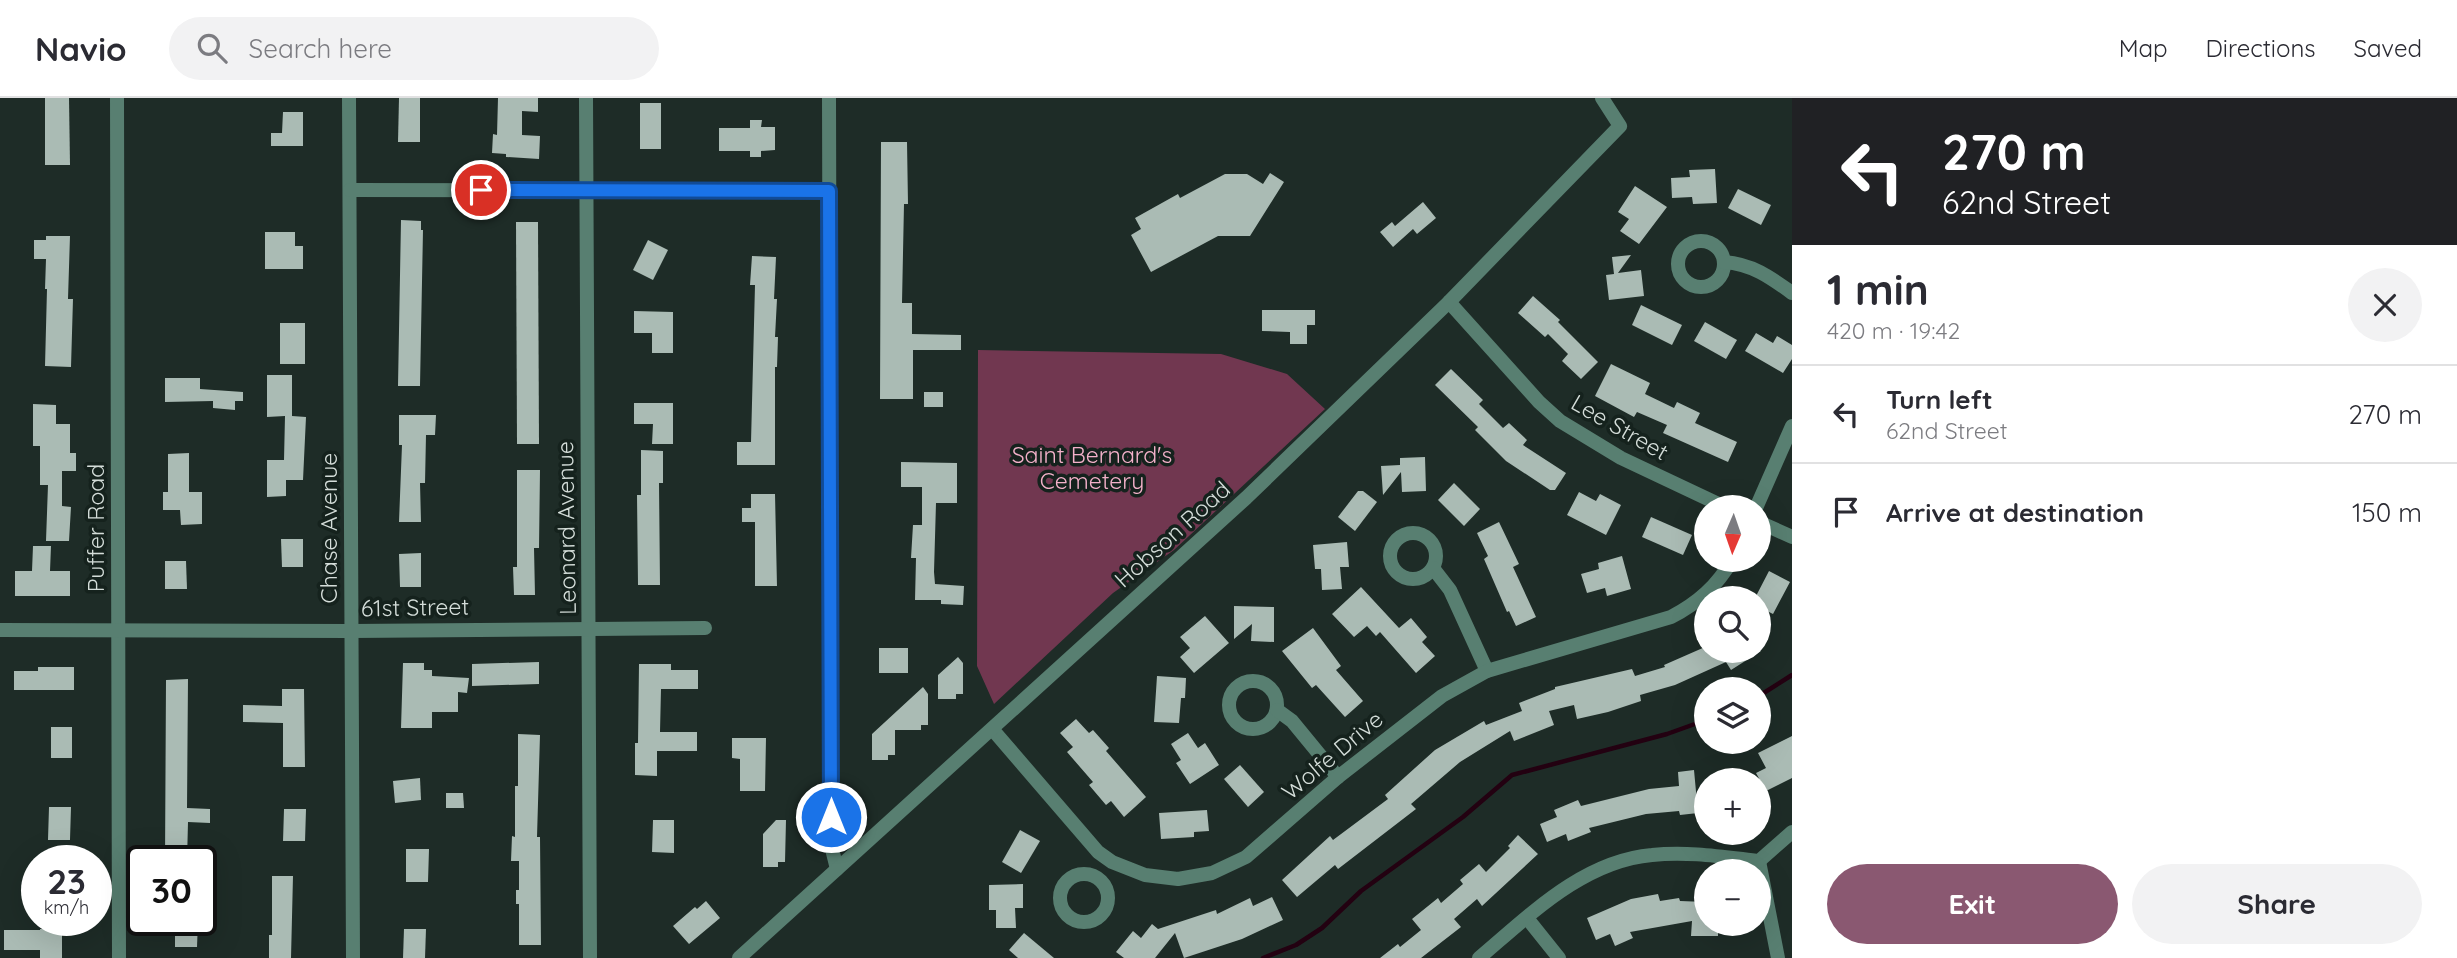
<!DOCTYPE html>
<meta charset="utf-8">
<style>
:root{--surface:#fff;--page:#f2f2f3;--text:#2b2b33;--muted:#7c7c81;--line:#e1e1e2;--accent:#8a5871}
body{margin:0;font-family:Quicksand,sans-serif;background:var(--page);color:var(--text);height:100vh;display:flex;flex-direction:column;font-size:26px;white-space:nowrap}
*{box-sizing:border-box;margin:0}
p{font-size:23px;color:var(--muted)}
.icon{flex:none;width:38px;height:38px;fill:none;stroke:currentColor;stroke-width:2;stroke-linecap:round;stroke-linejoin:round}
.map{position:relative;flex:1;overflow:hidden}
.side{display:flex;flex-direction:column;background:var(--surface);width:665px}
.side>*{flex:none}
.guide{background:#202124;color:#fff;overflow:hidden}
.needle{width:46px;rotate:182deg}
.controls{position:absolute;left:1694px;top:397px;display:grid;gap:14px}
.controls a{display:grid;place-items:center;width:77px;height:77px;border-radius:50%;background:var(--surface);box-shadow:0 7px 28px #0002;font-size:35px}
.speed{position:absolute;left:21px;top:747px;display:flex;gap:14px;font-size:35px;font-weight:700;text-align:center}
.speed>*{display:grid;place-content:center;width:91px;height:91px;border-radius:50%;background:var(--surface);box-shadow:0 7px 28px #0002;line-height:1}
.speed small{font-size:18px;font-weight:400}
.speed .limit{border:4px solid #111;border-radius:10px;background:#fff;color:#111}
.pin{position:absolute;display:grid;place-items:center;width:60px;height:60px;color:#fff;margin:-30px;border:4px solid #fff;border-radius:50%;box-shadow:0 2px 7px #0007}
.me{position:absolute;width:77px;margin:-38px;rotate:0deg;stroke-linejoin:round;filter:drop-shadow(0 0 5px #0008)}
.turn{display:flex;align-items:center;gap:24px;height:147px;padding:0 35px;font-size:32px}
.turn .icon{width:91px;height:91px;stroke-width:2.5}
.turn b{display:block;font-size:49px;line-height:60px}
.round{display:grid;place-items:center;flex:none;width:74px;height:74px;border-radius:37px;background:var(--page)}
.head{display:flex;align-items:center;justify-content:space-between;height:119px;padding:0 35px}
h1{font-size:42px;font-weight:700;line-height:52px}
.cta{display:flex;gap:14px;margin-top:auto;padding:14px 35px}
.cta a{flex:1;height:80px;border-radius:42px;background:var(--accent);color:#fff;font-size:28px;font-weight:700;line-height:80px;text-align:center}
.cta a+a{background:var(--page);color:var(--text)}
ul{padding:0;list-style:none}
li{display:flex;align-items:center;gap:21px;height:98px;padding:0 35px;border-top:2px solid var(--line)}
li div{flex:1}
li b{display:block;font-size:26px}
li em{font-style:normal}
header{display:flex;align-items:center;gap:42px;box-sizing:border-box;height:98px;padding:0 35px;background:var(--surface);border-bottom:2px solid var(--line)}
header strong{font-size:33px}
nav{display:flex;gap:38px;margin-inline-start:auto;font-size:24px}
.search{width:490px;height:63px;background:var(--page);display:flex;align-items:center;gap:18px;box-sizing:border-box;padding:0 24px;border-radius:38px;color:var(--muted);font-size:26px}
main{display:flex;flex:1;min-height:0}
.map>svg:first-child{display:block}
</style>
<header>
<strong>Navio</strong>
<div class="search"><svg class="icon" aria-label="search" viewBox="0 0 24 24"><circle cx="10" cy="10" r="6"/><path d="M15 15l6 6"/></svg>Search here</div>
<nav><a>Map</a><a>Directions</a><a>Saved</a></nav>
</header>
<main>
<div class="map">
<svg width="1792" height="860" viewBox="0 0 1792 860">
<rect width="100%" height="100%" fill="#1e2c27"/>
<!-- green -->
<polygon fill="#713750" points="978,252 1221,256 1287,276 1325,311 1174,452 1113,495 994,606 977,568"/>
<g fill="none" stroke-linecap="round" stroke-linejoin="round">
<!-- stream -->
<g stroke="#230111" stroke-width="4.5">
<polyline points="1759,598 1792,577"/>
<polyline points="1263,860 1296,847 1322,830 1361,793 1463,719 1512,677 1667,636 1706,622"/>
</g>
</g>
<!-- building -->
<g fill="#aabbb4">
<polygon points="45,0 69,0 70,67 45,67"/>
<polygon points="399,0 420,0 420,44 398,44"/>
<polygon points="498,0 538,0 538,14 522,13 522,37 540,38 539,61 506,59 506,56 492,55 493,36 497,37"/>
<rect x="640" y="5" width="21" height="46"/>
<polygon points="283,14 303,14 303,48 271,48 271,35 282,35"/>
<polygon points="750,22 762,22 761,29 775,29 775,52 761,53 761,59 750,59 750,53 719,53 719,30 750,30"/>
<polygon points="881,44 907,44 908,106 904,106 902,205 912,205 912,236 961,237 961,252 913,252 913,301 880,301"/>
<polygon points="1715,71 1717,105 1693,106 1692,99 1672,100 1671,80 1690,79 1689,72"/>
<polygon points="1270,75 1284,84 1250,138 1218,138 1151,174 1131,137 1141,131 1135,120 1178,96 1180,100 1225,76 1247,76 1263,86"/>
<polygon points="1635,88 1667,109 1639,146 1620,133 1629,121 1618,114"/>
<polygon points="1738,91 1771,107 1761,127 1728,110"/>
<polygon points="1423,104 1436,120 1417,136 1413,131 1393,149 1380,134 1392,124 1395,128"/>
<polygon points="401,122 421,123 421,132 423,132 420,288 398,288"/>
<polygon points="516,124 538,124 539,346 517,346"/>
<polygon points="265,134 295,134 295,148 303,148 303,171 265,171"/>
<polygon points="46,138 70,138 68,201 73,201 71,269 45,268 47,191 45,191 46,161 34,161 34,142 46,142"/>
<polygon points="648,142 668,152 653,182 633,172"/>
<polygon points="1631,157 1618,175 1641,172 1644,198 1609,202 1606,177 1614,176 1612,159"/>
<polygon points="752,158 776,159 774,201 777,201 775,239 778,239 777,269 775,269 775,367 737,367 737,344 751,344 755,187 750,187"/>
<polygon points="1533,198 1560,222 1558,224 1598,264 1581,281 1562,263 1568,256 1548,236 1545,239 1518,215"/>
<polygon points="1641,207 1682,227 1672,247 1632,227"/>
<polygon points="1262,212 1315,212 1315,227 1307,227 1307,246 1290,246 1290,234 1262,233"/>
<polygon points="634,213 673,214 673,255 652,255 652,235 634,235"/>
<polygon points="1705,224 1737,242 1726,261 1694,243"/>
<rect x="280" y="225" width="25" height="41"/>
<polygon points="1756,235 1773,245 1777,238 1792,247 1792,261 1783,275 1745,253"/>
<polygon points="1611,266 1650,285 1645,296 1674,310 1677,304 1700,315 1695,325 1737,344 1728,364 1663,335 1667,327 1637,314 1634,319 1595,298"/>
<polygon points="1451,271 1483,302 1479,306 1503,330 1509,325 1527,342 1523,347 1566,375 1555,392 1550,392 1506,363 1475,332 1478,329 1435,287"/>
<polygon points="267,277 292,277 292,318 306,319 303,382 286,382 286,398 267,399 267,362 284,362 285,318 267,319"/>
<polygon points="165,280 200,280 200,291 243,294 243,303 235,303 235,312 213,310 213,303 165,304"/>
<rect x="924" y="294" width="19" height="15"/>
<polygon points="634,305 673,305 673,346 652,346 653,326 634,326"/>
<polygon points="33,306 56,307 56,326 70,326 70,355 76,355 76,373 62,373 62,408 71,409 69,443 46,443 48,387 40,387 40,348 33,348"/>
<polygon points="399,317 436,317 435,337 426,337 425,385 420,385 421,424 399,424 402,347 399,347"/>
<polygon points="641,352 663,353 663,385 659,385 660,487 638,487 637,397 641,397"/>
<polygon points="189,355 189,394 202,394 202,426 181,427 180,412 163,412 163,394 168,394 168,356"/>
<polygon points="1425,359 1426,393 1402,394 1401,374 1383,397 1381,368 1400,367 1400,360"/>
<polygon points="901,364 957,365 957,405 936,405 934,474 935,486 964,488 963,507 941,506 941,502 915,502 916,460 911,460 913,427 922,427 922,389 901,389"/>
<polygon points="517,372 540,372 539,450 534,450 535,497 514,497 513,469 517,469"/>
<polygon points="1454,385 1480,411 1464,428 1438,402"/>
<polygon points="1358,393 1363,393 1377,404 1355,433 1338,419"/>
<polygon points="1579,394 1596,403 1600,396 1621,407 1606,437 1567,417"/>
<polygon points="751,396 775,396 777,488 755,488 755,424 742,424 742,410 751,410"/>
<polygon points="1651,419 1692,437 1683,457 1642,439"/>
<polygon points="1499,424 1519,466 1513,469 1536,519 1516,528 1509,513 1507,514 1484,461 1488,458 1477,435"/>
<polygon points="281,441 303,441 303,469 282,469"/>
<polygon points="1347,444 1349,469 1340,469 1342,491 1322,492 1321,471 1315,471 1313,447"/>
<polygon points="33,448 51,448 50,473 70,473 70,498 15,498 15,473 32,473"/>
<polygon points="421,455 421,489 400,489 399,456"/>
<polygon points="1622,458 1631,491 1607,498 1605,490 1587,495 1581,476 1599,471 1598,465"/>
<polygon points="165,463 186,463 187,491 165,491"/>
<polygon points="1769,473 1790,484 1773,516 1759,509 1759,500 1755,500"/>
<polygon points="1361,489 1399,530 1411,520 1427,539 1422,544 1435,558 1416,575 1380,534 1376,538 1367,528 1354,539 1332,516"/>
<polygon points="1234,508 1274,509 1274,544 1251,543 1252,526 1234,541"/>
<polygon points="1205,518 1229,545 1194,575 1180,559 1190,550 1180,539"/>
<polygon points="1313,530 1341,568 1336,572 1363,603 1345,619 1316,587 1312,590 1282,553"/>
<polygon points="1705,549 1706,553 1761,553 1731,572 1726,564 1675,587 1640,597 1641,603 1608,614 1577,621 1574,607 1549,613 1554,627 1514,643 1510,633 1460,664 1411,706 1416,711 1338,771 1335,767 1297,799 1282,782 1330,738 1333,742 1388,701 1385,697 1435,652 1484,623 1486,627 1522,613 1519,605 1555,591 1555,589 1632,571 1635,578 1665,569 1664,567"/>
<rect x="879" y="550" width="29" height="25"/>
<polygon points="958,559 963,565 963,596 956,596 956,601 938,601 938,577"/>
<polygon points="539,564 539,586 472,588 472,566"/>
<polygon points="403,565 424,565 424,572 432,572 432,578 469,580 467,595 458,594 458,614 432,614 432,630 401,630"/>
<polygon points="639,566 671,566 671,572 698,572 698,591 661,591 660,634 697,634 697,653 657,653 657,678 635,677 635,645 638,645"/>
<polygon points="38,569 74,569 74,592 14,592 14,573 38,573"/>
<polygon points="1157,578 1186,580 1185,600 1181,600 1179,625 1154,624"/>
<polygon points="188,581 187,710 210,711 210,725 188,724 187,763 165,763 166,582"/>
<polygon points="923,589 928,596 928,627 921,627 921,632 895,632 895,657 888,657 888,662 872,662 872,636"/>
<polygon points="282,591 304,591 305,669 283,669 283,625 243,624 243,607 282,608"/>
<polygon points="1076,621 1089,635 1093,632 1109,650 1106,653 1146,699 1124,719 1111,703 1106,707 1089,687 1093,684 1067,654 1073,649 1060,635"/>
<rect x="51" y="629" width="21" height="31"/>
<polygon points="1188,635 1198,650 1205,645 1219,667 1190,686 1176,665 1181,662 1171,646"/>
<polygon points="518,636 540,637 537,739 540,739 541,847 519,847 519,806 516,806 516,792 519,792 519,763 511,763 512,738 515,739 515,688 518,688"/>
<polygon points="1792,638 1792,680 1766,693 1756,675 1766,670 1758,655"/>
<polygon points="732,640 766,640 765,693 740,693 740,661 732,660"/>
<polygon points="1240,667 1264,694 1248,709 1224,681"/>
<polygon points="1694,672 1698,715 1680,717 1679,713 1646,716 1589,730 1591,734 1568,743 1566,736 1547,744 1540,726 1557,719 1554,712 1578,702 1581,708 1649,691 1679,688 1678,674"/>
<polygon points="420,680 421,702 395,705 393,683"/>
<polygon points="446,695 463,695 464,710 446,710"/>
<polygon points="49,709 71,709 70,742 48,742"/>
<polygon points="284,711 306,711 305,743 283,743"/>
<polygon points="1207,712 1209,733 1194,734 1194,739 1161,741 1159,715"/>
<polygon points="653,722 674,722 674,755 652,754"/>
<polygon points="776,722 786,722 785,764 778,764 778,769 763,769 763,736"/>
<polygon points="1020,732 1040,743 1021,775 1002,764"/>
<polygon points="1518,737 1538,756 1482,808 1477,801 1454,821 1461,829 1421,860 1380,860 1398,846 1400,849 1421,832 1412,821 1438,800 1441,805 1463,786 1460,782 1479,766 1486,774 1510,750 1508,748"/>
<polygon points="406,751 429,751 428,784 406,784"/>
<polygon points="272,778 293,778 291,860 269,860 269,837 272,837"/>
<polygon points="1023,786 1023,810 1015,810 1016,830 996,830 996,812 989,812 989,787"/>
<polygon points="1658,796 1660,803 1679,800 1680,803 1706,804 1706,826 1718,826 1718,838 1691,838 1692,823 1630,834 1633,840 1615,848 1610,836 1596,842 1587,820 1631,801"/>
<polygon points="1272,799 1283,822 1242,841 1184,860 1175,835 1155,860 1124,860 1116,854 1133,833 1141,840 1152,826 1158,831 1216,812 1217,816 1250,800 1253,808"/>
<polygon points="706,803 720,820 689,846 673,828 695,809 697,811"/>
<polygon points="175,822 198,822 197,849 175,849"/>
<polygon points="40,831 62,831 62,860 40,860 40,852 4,852 4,832 40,832"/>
<polygon points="404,831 426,831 425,860 403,860"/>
<polygon points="1024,835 1054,860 1018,860 1009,852"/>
</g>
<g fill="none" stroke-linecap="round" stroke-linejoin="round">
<!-- street -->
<g stroke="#587f71" stroke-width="14">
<polyline points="117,0 119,860"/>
<polyline points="349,0 353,860"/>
<polyline points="586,0 590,860"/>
<polyline points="829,0 831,747 837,771"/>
<polyline points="350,92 829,93"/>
<circle cx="1701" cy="166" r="23"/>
<path d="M1724 164C1752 166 1770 179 1792 195"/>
<polyline points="1449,204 1539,304 1560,323 1621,360 1727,410"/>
<polyline points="1756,410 1792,328"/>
<polyline points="1759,424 1792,439"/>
<circle cx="1413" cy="458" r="23"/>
<polyline points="1433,470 1450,492 1487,573"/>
<polyline points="0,532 352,533 705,530"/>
<circle cx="1253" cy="607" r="24"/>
<polyline points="1277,612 1292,623 1338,679"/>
<path d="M993 632 1098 754 1112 764 1145 777 1178 781 1212 775 1246 759 1338 679 1442 598 1487 573 1671 519C1698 505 1717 488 1732 462"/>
<polyline points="1759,763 1778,860"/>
<circle cx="1084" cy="800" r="24"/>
<polyline points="1527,820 1559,860"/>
<polyline points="739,860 1246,400 1449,204 1620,28 1602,0"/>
<path d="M1479 860C1530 817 1583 763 1652 757 1688 753 1724 759 1759 763L1792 734"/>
</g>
</g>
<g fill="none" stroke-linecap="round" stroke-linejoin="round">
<!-- route casing -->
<g stroke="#114b97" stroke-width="18">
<polyline id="route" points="481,92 829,93 831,719"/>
</g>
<!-- route -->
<use href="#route" stroke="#1a73e8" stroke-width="12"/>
</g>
<g text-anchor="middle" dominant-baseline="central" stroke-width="7" stroke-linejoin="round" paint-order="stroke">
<!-- street labels -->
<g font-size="23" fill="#d4ddd9" stroke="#15221d">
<text transform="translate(1620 329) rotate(30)">Lee Street</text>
<text transform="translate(95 430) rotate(-90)">Puffer Road</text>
<text transform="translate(328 430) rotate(-90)">Chase Avenue</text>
<text transform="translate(566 430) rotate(-91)">Leonard Avenue</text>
<text transform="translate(1172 436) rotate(-42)">Hobson Road</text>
<text transform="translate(415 509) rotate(-1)">61st Street</text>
<text transform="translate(1332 657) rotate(-40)">Wolfe Drive</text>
</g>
<!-- park labels -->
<g font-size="23" fill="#f4b1ca" stroke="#15221d">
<text x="1092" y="356">Saint Bernard's<tspan x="1092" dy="26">Cemetery</tspan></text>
</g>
</g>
</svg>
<div class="controls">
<a><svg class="needle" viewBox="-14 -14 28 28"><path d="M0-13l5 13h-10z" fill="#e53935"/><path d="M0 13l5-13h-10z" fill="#7c7c81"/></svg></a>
<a><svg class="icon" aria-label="search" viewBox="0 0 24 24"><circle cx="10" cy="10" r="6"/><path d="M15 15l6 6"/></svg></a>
<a><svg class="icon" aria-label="layers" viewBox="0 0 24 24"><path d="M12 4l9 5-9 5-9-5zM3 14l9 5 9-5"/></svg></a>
<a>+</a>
<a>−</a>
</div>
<div class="speed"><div>23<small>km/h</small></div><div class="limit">30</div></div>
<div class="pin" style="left:481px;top:92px;background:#d93025"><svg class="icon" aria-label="arrive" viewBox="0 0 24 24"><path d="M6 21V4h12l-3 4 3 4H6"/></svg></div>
<svg class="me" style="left:831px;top:719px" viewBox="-20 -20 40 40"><circle r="17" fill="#1a73e8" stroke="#fff" stroke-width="3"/><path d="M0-11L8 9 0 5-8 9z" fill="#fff"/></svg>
</div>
<section class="side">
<div class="guide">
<div class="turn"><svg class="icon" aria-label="left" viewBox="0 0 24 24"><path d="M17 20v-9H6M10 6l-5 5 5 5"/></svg><div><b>270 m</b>62nd Street</div></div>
</div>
<div class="head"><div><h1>1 min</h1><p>420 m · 19:42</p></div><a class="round"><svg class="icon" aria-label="close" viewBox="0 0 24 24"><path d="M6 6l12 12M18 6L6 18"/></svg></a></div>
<ul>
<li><svg class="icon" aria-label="left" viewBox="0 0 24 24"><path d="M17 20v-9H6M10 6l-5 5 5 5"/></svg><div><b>Turn left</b><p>62nd Street</p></div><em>270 m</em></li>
<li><svg class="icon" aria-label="arrive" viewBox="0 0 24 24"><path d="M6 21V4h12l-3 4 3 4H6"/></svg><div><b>Arrive at destination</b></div><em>150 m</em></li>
</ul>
<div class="cta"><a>Exit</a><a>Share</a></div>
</section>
</main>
